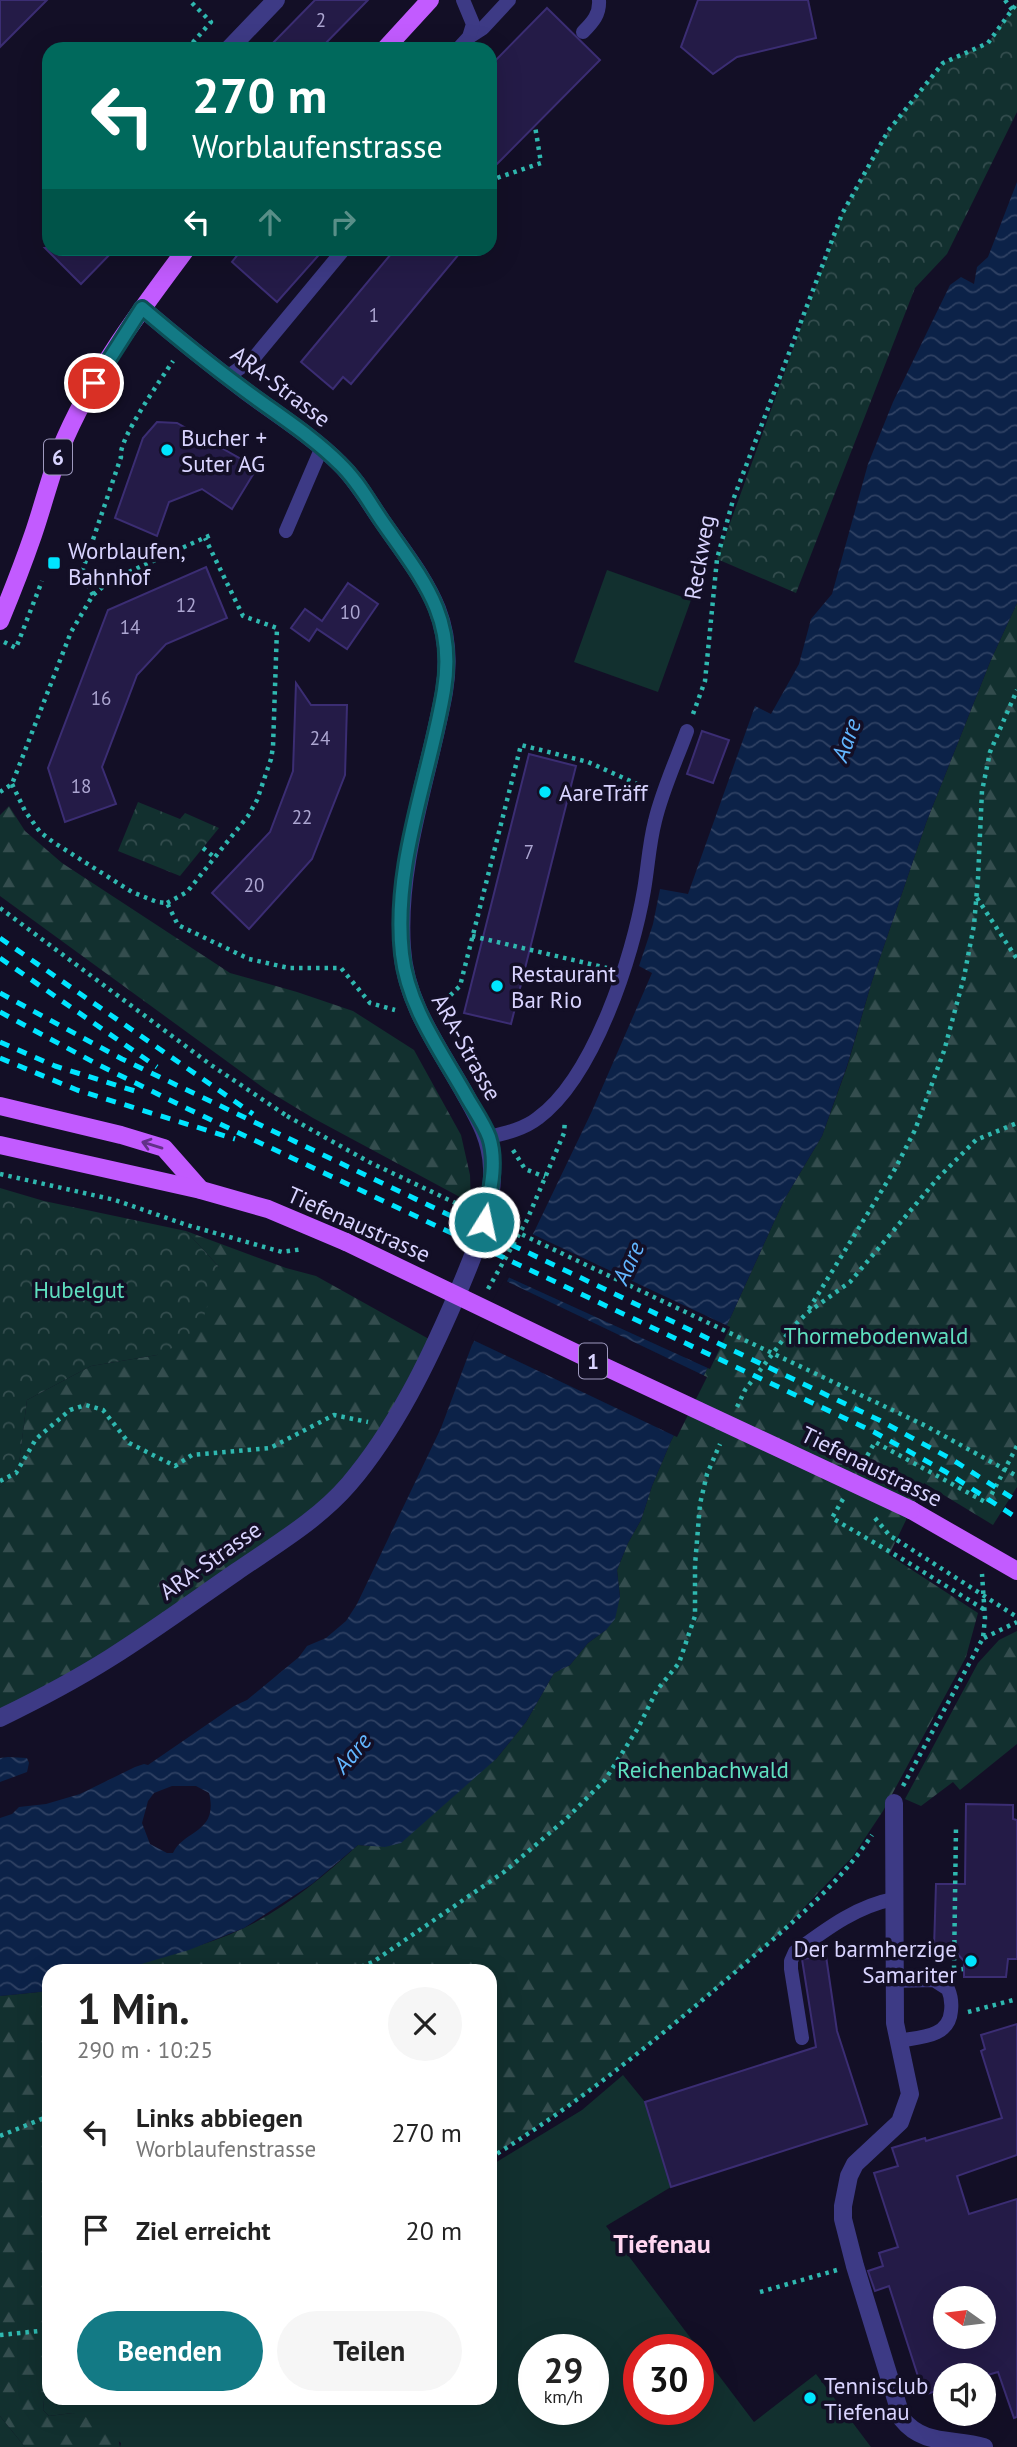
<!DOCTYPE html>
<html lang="de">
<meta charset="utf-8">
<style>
:root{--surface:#fff;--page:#f6f6f6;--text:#222;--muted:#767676;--accent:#137a85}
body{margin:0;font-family:"PT Sans",sans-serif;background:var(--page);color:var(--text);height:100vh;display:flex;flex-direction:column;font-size:26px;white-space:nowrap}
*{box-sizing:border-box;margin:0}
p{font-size:23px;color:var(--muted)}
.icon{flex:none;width:38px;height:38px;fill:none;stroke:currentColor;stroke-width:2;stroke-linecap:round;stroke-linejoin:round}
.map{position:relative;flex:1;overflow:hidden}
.panel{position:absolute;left:42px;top:1964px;width:455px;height:441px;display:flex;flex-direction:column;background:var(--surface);border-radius:21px;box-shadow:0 7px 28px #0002}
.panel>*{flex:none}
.top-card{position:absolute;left:42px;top:42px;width:455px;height:214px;border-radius:21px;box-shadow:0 7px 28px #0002;background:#00695c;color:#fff;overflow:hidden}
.needle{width:46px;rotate:284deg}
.buttons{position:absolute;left:933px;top:2286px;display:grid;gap:14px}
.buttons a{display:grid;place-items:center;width:63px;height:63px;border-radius:50%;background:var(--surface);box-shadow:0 7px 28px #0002;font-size:35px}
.speed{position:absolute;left:518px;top:2334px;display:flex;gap:14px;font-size:35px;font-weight:700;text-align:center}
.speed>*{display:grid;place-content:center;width:91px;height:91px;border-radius:50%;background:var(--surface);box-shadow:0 7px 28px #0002;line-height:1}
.speed small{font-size:18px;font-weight:400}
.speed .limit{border:10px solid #d22;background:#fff;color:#111}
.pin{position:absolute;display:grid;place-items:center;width:60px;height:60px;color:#fff;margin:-30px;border:4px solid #fff;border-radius:50%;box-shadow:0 2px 7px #0007}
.me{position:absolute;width:77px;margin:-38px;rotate:10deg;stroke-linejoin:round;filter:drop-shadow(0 0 5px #0008)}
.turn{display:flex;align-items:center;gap:24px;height:147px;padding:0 35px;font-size:32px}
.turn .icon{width:91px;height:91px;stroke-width:2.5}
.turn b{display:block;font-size:49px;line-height:60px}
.lanes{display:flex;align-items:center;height:66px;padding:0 35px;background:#0003;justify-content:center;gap:35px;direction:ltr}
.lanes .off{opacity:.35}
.round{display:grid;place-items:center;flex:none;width:74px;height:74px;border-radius:37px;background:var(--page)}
.headline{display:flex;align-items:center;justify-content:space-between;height:119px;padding:0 35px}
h1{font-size:42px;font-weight:800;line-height:52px}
.primary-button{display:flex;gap:14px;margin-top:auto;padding:14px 35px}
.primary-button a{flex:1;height:80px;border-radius:42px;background:var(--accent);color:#fff;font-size:28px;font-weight:800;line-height:80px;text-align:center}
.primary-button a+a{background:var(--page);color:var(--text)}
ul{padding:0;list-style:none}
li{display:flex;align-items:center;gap:21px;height:98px;padding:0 35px}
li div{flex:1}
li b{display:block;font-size:26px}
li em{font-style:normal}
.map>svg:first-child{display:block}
</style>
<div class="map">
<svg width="1017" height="2447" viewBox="0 0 1017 2447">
<defs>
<pattern id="forest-firs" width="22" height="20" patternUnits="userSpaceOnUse" patternTransform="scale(1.75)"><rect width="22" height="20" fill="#12302f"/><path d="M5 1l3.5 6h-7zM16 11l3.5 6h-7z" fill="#344d4e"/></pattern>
<pattern id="park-crowns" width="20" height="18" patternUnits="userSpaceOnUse" patternTransform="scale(1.75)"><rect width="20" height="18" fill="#12302f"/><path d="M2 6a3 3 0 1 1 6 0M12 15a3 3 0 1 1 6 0" fill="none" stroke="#344d4e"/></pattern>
<pattern id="water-waves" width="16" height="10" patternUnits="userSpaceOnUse" patternTransform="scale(1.75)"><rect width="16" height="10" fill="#0c2248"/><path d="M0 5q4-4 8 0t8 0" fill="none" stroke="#2f4163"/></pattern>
</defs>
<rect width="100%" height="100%" fill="#130f26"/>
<!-- green -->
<g fill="#12302f" fill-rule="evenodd">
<polygon points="607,570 691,600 658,692 574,662"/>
<path d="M623 2075 645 2102 671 2187 606 2226 754 2422 816 2374 871 2447H120L121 2443 73 2413 49 2416 43 2410 44 2400 49 2396V2398H490V2166L582 2110ZM534 2350H593V2410H534ZM639 2350H698V2410H639Z"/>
<polygon points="0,2416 25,2447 0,2447"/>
</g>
<!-- forest -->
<g fill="url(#forest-firs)">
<path d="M1017 603V1487L993 1525 924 1483 889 1555 978 1613 966 1657 883 1811 853 1856 780 1933 668 2029 576 2101 490 2157V1970H121C161 1955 205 1947 244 1928 286 1908 324 1876 358 1845L369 1846 496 1759 526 1722 554 1673 570 1665 588 1643 606 1630 620 1597 617 1570 628 1543 641 1520 652 1486 671 1441 707 1369 784 1200 822 1136 847 1067 872 981 926 823 990 662Z"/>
<polygon points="9,806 25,831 62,863 230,973 297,992 353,1011 414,1050 461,1135 470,1175 471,1203 313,1118 265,1089 0,896 0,815"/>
<polygon points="186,1231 286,1268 316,1276 436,1343 390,1427 308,1522 0,1718 0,1487 18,1471 27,1400 91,1366 157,1355 219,1267"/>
<polygon points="1017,1631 1017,1744 960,1790 953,1782 921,1806 905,1799 978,1663 999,1640"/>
<path d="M49 1991V2395L44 2400 43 2410 49 2416 73 2413 92 2419C97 2431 105 2432 117 2434L120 2447H25L0 2416V1996Z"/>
</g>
<!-- park -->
<g fill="url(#park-crowns)">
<polygon points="1017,3 1017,112 947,254 915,288 796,593 717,559 842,214 888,131 943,63 988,43"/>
<polygon points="138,802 180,819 185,813 219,828 180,876 118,851"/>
<polygon points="0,1188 44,1201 186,1231 219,1267 198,1336 157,1355 91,1366 27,1400 18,1472 0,1487"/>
</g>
<!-- water -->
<g fill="url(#water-waves)" fill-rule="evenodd">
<path d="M1017 182V603L990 662 926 823 872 981 847 1066 822 1136 784 1200 707 1369 671 1441 652 1486 641 1520 628 1543 617 1570 620 1597 615 1619 606 1630 588 1643 570 1665 554 1673 526 1722 496 1759 401 1843 385 1847 358 1845 312 1884 244 1928 189 1950 121 1970H49V1991L0 1996V1818L12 1814 19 1807 46 1804 80 1794 135 1767 144 1764 148 1765 234 1706 247 1700 299 1657 307 1646 326 1638 346 1621 357 1604 441 1428 472 1345 535 1230 592 1111 652 973 639 966 653 924 660 889 688 894 755 706 771 714 799 664 811 619 832 594 868 464 893 402 950 285 961 277 974 284 977 267 988 257ZM172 1786H196L209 1793C219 1833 183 1830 173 1853H167L150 1844 142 1823 148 1801 154 1793Z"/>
<polygon points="8,1757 27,1758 29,1763 27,1772 0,1782 0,1758"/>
</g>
<!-- pier -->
<g fill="#130f26">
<polygon points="530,1233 730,1327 710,1369 506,1276"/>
<polygon points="504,1280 707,1377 677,1437 471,1339"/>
</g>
<!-- building -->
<g fill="#241b47" stroke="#3b2d73" stroke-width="2" fill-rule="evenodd">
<polygon points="0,0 47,0 0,47"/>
<polygon points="315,0 368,0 320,49 267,49"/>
<polygon points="698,0 808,0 816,38 737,57 713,74 681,47"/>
<polygon points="547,8 600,60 490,171 490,66"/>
<polygon points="45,248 116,248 81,284"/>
<polygon points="243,248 325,248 277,302 232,262"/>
<polygon points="396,248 464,248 351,384 343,377 333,389 301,362"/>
<polygon points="157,422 177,423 257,468 232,509 202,489 169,502 157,536 115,518 143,438"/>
<polygon points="206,567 227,618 166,644 137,675 102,767 116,804 65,822 48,768 108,610"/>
<polygon points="348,583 378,604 347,649 317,629 309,641 291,628 305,609 322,621"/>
<polygon points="296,683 311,705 347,705 345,775 312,859 249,929 212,893 270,832 293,771"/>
<polygon points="702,731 729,740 713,783 687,774"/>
<polygon points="529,754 576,766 511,1024 464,1013"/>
<polygon points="966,1804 1013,1805 1013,1819 1017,1820 1017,1959 1008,1959 1006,1977 964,1977 964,1961 953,1949 934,1948 936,1884 965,1884"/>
<polygon points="826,1956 837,2031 867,2124 671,2187 645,2102 816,2047 802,1959"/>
<path d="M1017 2024V2155L957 2176 969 2214 1017 2199V2417L1014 2418 998 2372 984 2376 945 2375V2388L924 2395 889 2286 875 2291 868 2271 883 2266 879 2253 898 2247 874 2173 898 2166 892 2148 925 2138 926 2141 1002 2118 981 2051 985 2049 981 2035ZM945 2298H984V2336H945Z"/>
</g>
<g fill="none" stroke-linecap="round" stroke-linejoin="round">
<!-- path -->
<g stroke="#2fb8b0" stroke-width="4.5" stroke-dasharray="3.5 5" stroke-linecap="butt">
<polyline points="1005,0 1013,11"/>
<polyline points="187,49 211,22 189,0"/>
<polyline points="490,176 494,179 541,163 535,126"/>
<path d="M93 595 84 578 83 569 121 457C117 441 162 378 173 361"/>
<polyline points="4,642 16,648 42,581"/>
<polyline points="693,714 705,681 717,559 733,500 842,214 888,131 943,63 988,43 1017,3"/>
<polyline points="12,784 25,811 40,832 53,842 132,892 157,902 167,903 178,925 249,959 289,968 341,968 370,1003 395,1010"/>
<polyline points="0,792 12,784 71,632 93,595 111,580 213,534"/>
<polyline points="203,848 214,857"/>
<polyline points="977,898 1017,959"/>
<polyline points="167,903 187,892 248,816 257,800 271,759 273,747 277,628 243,616 205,538"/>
<polyline points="0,908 211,1065 287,1116"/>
<polyline points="472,936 607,968"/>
<polyline points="438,1007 460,986 521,745 588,762 646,788"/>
<polyline points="513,1150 525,1169 545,1177"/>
<polyline points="0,1174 115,1200 187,1225 282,1252 303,1249"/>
<polyline points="488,1289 527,1220 564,1133 565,1120"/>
<polyline points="809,1309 895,1169 915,1130 944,1051 964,977 974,925 978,878 982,791 990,752 1017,690"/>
<polyline points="737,1407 745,1390 792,1328 807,1313 850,1282 938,1178 976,1140 1017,1123"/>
<polyline points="863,1463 875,1442 987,1503 1017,1446"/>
<polyline points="0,1481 16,1473 36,1439 70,1410 86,1405 103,1410 129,1443 175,1466 192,1455 270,1448 334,1415 368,1422"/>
<polyline points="843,1499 832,1518 904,1560 985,1610"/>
<polyline points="897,1540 1017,1617"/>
<polyline points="984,1638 1017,1622"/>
<polyline points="903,1786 983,1638 985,1618 982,1574"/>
<polyline points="954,1969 956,1827"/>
<polyline points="353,1970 373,1962 504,1872 566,1819 605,1780 638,1728 657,1690 679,1663 695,1616 695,1565 700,1504 707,1474 720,1444"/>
<polyline points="953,1970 963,1969"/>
<polyline points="968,2012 1017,1999"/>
<polyline points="0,2136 49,2116"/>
<path d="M490 2158C580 2103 661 2036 741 1967 787 1927 838 1886 872 1835"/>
<polyline points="760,2292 837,2270"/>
<polyline points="0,2335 49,2330"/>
</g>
<!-- service -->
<g stroke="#3d3a85" stroke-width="14">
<path d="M583 32C593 22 600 14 599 0"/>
<polyline points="469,37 483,28 509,0"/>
<polyline points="458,49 469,37 473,24 463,0"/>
<polyline points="227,377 253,359 345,248"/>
<polyline points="286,531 322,447"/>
<path d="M489 1137C506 1133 524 1129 538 1118 594 1077 633 956 644 890 648 867 649 844 655 821 662 791 676 761 687 731"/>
<path d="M894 1981 934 1980 948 1989C951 1996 952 2003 951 2011 949 2038 919 2037 898 2041"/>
<path d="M802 2038 791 1969V1961L795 1952C825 1930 856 1906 894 1899"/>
</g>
<!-- minor -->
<g stroke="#3d3a85" stroke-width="18">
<polyline points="229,49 276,0"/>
<path d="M0 1718C37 1700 75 1680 110 1658 153 1631 194 1601 236 1572 275 1545 318 1520 349 1484 395 1430 428 1362 456 1297 472 1259 494 1211 492 1168 491 1139 479 1119 465 1094 439 1047 405 1003 402 948 396 861 429 776 444 692 457 615 422 579 382 521 368 501 357 480 339 463 312 436 278 415 247 392 211 365 176 337 142 308"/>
<path d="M894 1803 895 2023 910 2094 900 2122 855 2164 849 2176 843 2206V2219L855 2266 902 2419C923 2446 954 2438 984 2447"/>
</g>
<!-- primary -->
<g stroke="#c25bff" stroke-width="18">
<polyline points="385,49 430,0"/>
<path d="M0 621C12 592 23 564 33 535 43 506 50 477 61 448 91 375 140 311 187 248"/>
<polyline points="0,1106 121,1135 164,1148 201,1190"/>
<polyline points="0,1145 201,1190 268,1209 346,1242"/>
<polyline points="911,1510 1017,1571"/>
</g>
<!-- rail -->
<g stroke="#00e5ff" stroke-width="5" stroke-dasharray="10 9" stroke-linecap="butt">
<polyline points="0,938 253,1114"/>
<polyline points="0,958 157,1067"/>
<polyline points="0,993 122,1059 879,1420 953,1460 1017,1501"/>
<polyline points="0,1012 97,1064 186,1108 874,1432 946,1472 1017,1518"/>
<polyline points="0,1042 55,1066 135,1091"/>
<polyline points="0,1058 77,1090 235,1139"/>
</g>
<!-- path-bridge -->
<g stroke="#2fb8b0" stroke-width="4.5" stroke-dasharray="3.5 5" stroke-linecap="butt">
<polyline points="287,1116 369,1162 926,1426 1017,1476"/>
<polyline points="875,1518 890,1536 897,1540"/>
</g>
<!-- primary-bridge -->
<polyline stroke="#c25bff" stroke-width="18" points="346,1242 599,1364 911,1510"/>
</g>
<!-- one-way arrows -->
<defs><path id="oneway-shaft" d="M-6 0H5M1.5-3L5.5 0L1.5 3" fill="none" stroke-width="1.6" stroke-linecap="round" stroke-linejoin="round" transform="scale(1.75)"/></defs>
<use stroke="#623188" href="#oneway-shaft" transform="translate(152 1145) rotate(-163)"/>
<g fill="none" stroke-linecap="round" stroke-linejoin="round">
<!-- route casing -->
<g stroke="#0c4f56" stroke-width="18">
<path id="route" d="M94 383 142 308C175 336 208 363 242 388 275 413 311 435 340 464 358 481 370 504 384 524 423 580 456 617 444 690 430 776 392 865 402 954 408 1008 442 1052 468 1099 475 1111 484 1124 489 1137 498 1164 489 1195 484 1222"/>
</g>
<!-- route -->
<use href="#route" stroke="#137a85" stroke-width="12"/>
</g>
<!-- markers -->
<g fill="#00e5ff" stroke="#130f26" stroke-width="2.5">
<circle cx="167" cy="450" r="7"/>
<rect x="47" y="556" width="14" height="14" rx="3.5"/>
<circle cx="545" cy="792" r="7"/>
<circle cx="497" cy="986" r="7"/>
<circle cx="971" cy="1961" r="7"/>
<circle cx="810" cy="2398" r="7"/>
</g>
<g text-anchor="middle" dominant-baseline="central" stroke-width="7" stroke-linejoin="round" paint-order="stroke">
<!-- number labels -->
<g font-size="19" fill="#aca6d1">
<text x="321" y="20">2</text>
<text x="374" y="315">1</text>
<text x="186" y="605">12</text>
<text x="350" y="612">10</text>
<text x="130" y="627">14</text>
<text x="101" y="698">16</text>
<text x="320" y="738">24</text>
<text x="81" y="786">18</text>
<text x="302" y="817">22</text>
<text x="529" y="852">7</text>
<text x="254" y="885">20</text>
</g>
<!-- shield labels -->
<g fill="#130f26" stroke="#9e99be" stroke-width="2">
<rect x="44" y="439.5" width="28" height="35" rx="5"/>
<rect x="579" y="1343.5" width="28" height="35" rx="5"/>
</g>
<g font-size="21" font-weight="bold" fill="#d9d4ff">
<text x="58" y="457">6</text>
<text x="593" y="1361">1</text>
</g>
<!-- street labels -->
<g font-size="23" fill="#d9d4ff" stroke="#130f26">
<text transform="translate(281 386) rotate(37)">ARA-Strasse</text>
<text transform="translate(699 557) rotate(-80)">Reckweg</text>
<text transform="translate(467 1047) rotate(61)">ARA-Strasse</text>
<text transform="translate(359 1224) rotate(24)">Tiefenaustrasse</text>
<text transform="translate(872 1466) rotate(26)">Tiefenaustrasse</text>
<text transform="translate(210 1560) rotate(-35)">ARA-Strasse</text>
</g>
<!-- poi labels -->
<g font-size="23" fill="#d9d4ff" stroke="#130f26" text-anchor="start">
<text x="181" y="437">Bucher +<tspan x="181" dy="26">Suter AG</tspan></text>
<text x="68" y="550">Worblaufen,<tspan x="68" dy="26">Bahnhof</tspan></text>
<text x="559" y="792">AareTräff</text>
<text x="511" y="973">Restaurant<tspan x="511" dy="26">Bar Rio</tspan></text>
<text x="957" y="1948" text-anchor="end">Der barmherzige<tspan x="957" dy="26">Samariter</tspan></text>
<text x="824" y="2385">Tennisclub<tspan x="824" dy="26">Tiefenau</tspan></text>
</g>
<!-- park labels -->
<g font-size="23" fill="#5fe0c0" stroke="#130f26">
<text x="79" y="1289">Hubelgut</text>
<text x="876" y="1335">Thormebodenwald</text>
<text x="703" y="1769">Reichenbachwald</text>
</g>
<!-- water labels -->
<g font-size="24" font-style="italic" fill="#62b6ff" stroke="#130f26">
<text transform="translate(846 740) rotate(-70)">Aare</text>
<text transform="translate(628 1263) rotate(-65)">Aare</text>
<text transform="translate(352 1753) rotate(-49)">Aare</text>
</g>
<!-- quarter labels -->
<g font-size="26" font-weight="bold" fill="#ffd6f0" stroke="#130f26">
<text x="662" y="2243">Tiefenau</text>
</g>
</g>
</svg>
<div class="buttons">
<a><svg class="needle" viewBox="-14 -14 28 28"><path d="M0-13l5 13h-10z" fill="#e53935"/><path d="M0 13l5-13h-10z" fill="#767676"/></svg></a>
<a><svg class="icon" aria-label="sound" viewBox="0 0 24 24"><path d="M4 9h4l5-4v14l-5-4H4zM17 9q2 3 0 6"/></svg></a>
</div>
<div class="speed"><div>29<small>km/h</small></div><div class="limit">30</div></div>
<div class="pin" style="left:94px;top:383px;background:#d93025"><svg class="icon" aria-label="arrive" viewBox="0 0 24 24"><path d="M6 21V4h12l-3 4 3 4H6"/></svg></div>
<svg class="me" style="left:484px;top:1222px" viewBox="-20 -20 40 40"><circle r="17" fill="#137a85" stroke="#fff" stroke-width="3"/><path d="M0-11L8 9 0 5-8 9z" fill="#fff"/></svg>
<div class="top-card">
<div class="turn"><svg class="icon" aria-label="left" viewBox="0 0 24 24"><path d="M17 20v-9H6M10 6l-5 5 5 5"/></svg><div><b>270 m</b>Worblaufenstrasse</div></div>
<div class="lanes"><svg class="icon" aria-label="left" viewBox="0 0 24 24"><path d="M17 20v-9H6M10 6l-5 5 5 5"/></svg><svg class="icon off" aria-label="ahead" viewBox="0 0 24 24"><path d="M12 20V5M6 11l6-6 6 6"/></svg><svg class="icon off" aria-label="right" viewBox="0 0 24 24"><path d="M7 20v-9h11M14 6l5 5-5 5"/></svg></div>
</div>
<section class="panel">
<div class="headline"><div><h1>1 Min.</h1><p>290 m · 10:25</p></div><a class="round"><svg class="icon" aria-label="close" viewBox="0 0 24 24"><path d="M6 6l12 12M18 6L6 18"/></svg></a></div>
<ul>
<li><svg class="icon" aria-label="left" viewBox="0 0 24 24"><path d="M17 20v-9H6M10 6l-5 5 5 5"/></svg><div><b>Links abbiegen</b><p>Worblaufenstrasse</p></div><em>270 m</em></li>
<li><svg class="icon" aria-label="arrive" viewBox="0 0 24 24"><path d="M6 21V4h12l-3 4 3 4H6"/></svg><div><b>Ziel erreicht</b></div><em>20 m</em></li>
</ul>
<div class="primary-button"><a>Beenden</a><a>Teilen</a></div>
</section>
</div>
